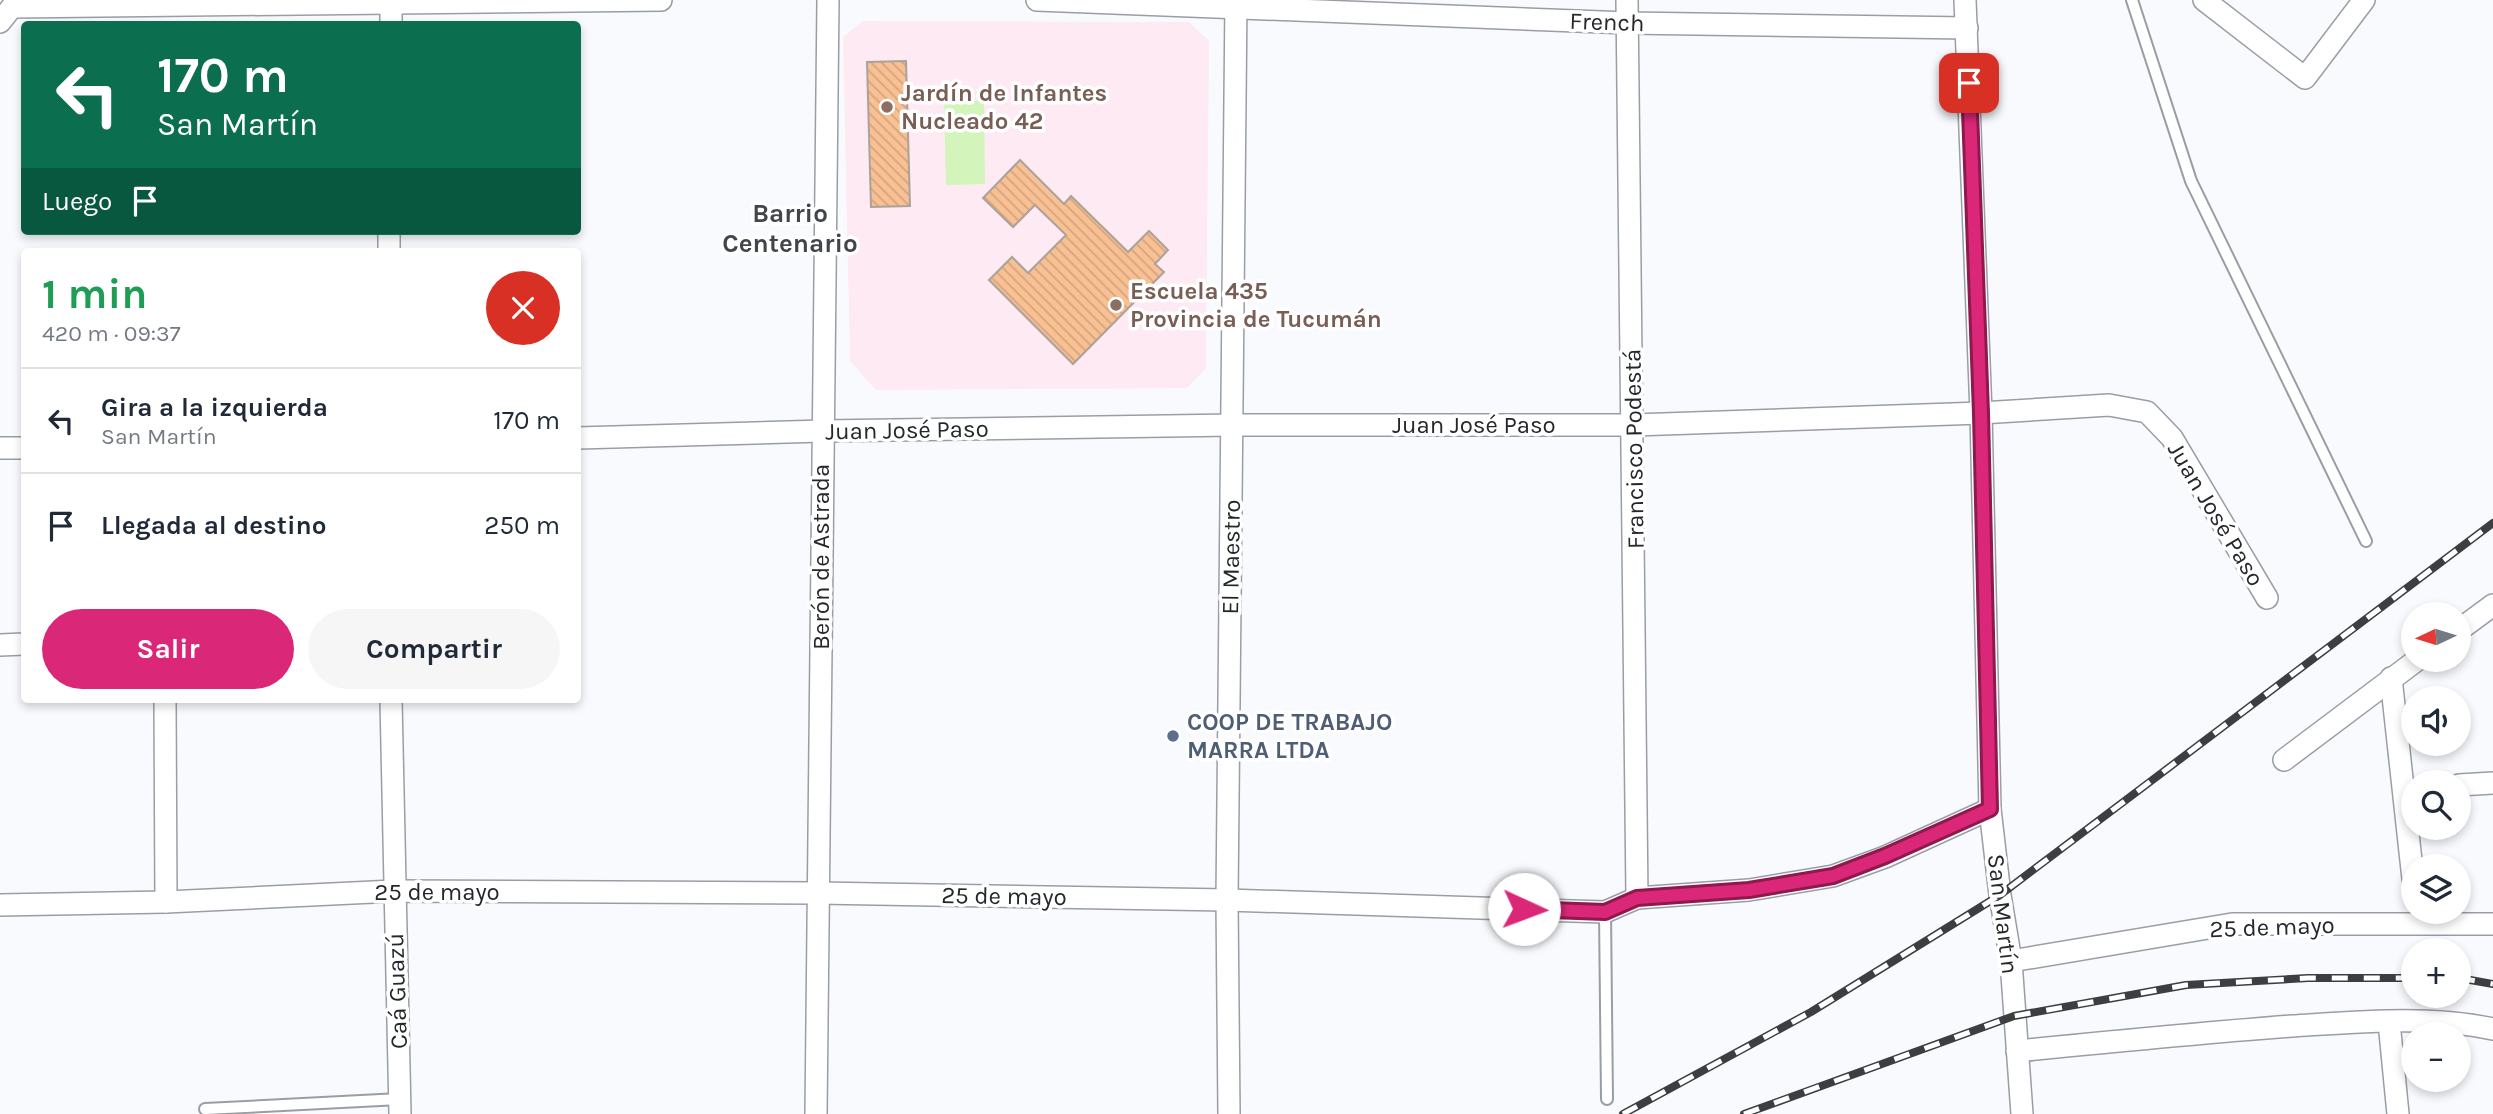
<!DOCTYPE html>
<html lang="es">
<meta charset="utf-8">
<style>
:root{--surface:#fff;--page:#f6f6f7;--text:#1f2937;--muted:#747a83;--line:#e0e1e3;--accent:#db2777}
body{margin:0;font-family:Karla,sans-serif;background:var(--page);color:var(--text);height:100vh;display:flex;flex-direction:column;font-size:26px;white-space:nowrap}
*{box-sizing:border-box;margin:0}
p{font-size:23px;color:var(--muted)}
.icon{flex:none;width:38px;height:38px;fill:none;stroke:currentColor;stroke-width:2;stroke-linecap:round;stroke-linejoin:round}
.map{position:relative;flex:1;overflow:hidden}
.details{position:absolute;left:21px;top:248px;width:560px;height:455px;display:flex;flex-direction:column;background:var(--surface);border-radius:7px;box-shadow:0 4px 10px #0003}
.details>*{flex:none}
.hud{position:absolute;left:21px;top:21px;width:560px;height:214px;border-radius:7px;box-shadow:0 4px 10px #0003;background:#0b6e4f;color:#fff;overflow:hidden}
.needle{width:46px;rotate:266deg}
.buttons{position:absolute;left:2401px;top:602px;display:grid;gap:14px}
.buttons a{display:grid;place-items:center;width:70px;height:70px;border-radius:50%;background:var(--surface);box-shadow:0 4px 10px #0003;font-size:35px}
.pin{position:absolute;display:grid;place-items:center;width:60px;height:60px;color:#fff;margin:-30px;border-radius:14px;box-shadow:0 4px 10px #0006}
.me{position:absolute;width:77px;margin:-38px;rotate:92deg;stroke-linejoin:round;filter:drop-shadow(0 0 5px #0008)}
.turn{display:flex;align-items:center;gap:24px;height:147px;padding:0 21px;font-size:32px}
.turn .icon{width:91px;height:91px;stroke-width:2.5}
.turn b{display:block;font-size:49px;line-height:60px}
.then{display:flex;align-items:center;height:66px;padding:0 21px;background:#0003;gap:14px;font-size:26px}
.round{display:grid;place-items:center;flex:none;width:74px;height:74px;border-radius:37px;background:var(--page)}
.headline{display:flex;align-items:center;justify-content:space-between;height:119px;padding:0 21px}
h1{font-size:42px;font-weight:700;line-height:52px;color:#1e9e55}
.button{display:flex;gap:14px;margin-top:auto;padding:14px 21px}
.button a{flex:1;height:80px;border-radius:42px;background:var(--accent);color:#fff;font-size:28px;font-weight:700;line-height:80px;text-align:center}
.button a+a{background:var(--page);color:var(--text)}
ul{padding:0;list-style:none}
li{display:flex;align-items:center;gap:21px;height:105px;padding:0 21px;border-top:2px solid var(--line)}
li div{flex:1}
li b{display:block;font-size:26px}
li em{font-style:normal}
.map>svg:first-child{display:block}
</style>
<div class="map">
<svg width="2493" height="1114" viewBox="0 0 2493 1114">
<defs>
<pattern id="building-back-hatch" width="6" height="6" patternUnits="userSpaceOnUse" patternTransform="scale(1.75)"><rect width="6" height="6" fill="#f8c093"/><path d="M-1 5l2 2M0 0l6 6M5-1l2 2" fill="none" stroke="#d4a57f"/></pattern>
</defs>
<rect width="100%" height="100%" fill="#f8fafe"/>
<!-- education -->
<polygon fill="#feeaf3" points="863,21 1189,22 1209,41 1206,368 1187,388 876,390 850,361 843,37"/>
<!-- park -->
<polygon fill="#d3f5bc" points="984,100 985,184 946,185 944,101"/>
<!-- building -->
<g fill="url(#building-back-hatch)" stroke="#aaa29b" stroke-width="2">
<polygon points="906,61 910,206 871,207 867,62"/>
<polygon points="1020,160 1064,204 1071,196 1128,252 1149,231 1168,250 1155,264 1164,272 1073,364 989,280 1012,257 1028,273 1066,235 1035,205 1013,227 983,198"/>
</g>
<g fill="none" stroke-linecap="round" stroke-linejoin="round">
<!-- service casing -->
<g stroke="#999ea6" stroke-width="14">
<g id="service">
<polyline points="2132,0 2191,181 2366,541"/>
<polyline points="1605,912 1607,1099"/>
<polyline points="205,1109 400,1099"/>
</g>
</g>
<!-- minor casing -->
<g stroke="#999ea6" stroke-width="24">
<g id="minor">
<polyline points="1037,0 1628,23 1967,28"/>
<polyline points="1627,0 1637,898"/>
<polyline points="1965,0 1981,413 1990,809 2000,895 2011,961 2022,1114"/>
<polyline points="2204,0 2305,78 2364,0"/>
<polyline points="0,22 12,7 661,0"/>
<polyline points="391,24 391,0"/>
<polyline points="389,252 389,231"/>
<polyline points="578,438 822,431 1233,425 1634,425 1981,413 2109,405 2147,412 2172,438 2267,598"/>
<polyline points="0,448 24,448"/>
<polyline points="2459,630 2493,605"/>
<polyline points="0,645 24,644"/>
<polyline points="2391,678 2413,879"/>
<polyline points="165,700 166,902"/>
<polyline points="391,700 400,1114"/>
<polyline points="2284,760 2417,660"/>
<polyline points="2459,785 2493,783"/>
<polyline points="0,905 166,902 394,891 819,893 1227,900 1605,912 1637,898 1749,890 1833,876 1885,857 1990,809"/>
<polyline points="2011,961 2232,924 2493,924"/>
<polyline points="2389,1022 2398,1114"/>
<path d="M2017 1051C2108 1042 2200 1033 2292 1026 2357 1022 2430 1015 2493 1029"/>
<polyline points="816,1114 828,0"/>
<polyline points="1229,1114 1227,900 1236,0"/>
</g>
</g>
<!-- service -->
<use href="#service" stroke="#fff" stroke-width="10"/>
<!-- minor -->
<use href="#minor" stroke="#fff" stroke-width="21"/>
<!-- rail casing -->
<g stroke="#3c3e41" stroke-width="8">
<g id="rail">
<polyline points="2459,978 2493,984"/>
<polyline points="1623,1114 1811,1012 2000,895 2493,523"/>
<polyline points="1744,1114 2014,1016 2186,985 2308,978 2413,978"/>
</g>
</g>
<!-- rail -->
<use href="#rail" stroke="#fff" stroke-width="5" stroke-dasharray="16" stroke-linecap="butt"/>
</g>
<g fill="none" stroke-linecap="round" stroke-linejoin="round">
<!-- route casing -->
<g stroke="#8e194d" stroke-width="18">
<polyline id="route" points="1524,909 1605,912 1637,898 1749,890 1833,876 1885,856 1990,809 1981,413 1969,83"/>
</g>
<!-- route -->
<use href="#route" stroke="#db2777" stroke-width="12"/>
</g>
<!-- markers -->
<g fill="#8d6e63" stroke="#fff" stroke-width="2.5">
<circle cx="887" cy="107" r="7"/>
<circle cx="1116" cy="305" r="7"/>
</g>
<circle fill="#5c6f8a" stroke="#fff" stroke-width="2.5" cx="1173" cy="736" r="7"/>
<g text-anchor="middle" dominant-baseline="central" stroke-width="7" stroke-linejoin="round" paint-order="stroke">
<!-- street labels -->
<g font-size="24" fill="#25272a" stroke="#fff">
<text transform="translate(1607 22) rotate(2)">French</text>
<text x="1474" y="425">Juan José Paso</text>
<text transform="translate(907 430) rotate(-1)">Juan José Paso</text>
<text transform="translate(1634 449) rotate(-91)">Francisco Podestá</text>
<text transform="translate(2216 514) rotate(59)">Juan José Paso</text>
<text transform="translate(821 557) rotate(-90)">Berón de Astrada</text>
<text transform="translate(1231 557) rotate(-89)">El Maestro</text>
<text x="437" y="892">25 de mayo</text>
<text transform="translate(1004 896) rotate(1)">25 de mayo</text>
<text transform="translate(2003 914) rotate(83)">San Martín</text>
<text transform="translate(2272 927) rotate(-2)">25 de mayo</text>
<text transform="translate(397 991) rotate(-92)">Caá Guazú</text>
</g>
<!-- education labels -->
<g font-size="24" font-weight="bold" fill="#785e54" stroke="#fff" text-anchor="start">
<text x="901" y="93">Jardín de Infantes<tspan x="901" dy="28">Nucleado 42</tspan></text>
<text x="1130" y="291">Escuela 435<tspan x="1130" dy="28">Provincia de Tucumán</tspan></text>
</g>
<!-- service labels -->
<g font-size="24" font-weight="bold" fill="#4e5e75" stroke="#fff" text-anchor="start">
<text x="1187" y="722">COOP DE TRABAJO<tspan x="1187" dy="28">MARRA LTDA</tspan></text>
</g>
<!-- neighbourhood labels -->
<g font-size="26" font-weight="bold" fill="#41454c" stroke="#fff">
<text x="790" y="213">Barrio<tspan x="790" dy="30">Centenario</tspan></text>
</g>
</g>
</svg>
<div class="buttons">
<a><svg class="needle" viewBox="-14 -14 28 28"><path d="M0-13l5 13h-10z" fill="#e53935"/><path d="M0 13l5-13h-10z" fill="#747a83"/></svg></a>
<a><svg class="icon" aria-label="sound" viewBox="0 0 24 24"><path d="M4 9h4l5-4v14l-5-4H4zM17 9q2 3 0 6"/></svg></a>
<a><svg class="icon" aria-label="search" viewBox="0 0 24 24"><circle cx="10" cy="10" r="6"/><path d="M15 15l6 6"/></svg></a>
<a><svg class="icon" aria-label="layers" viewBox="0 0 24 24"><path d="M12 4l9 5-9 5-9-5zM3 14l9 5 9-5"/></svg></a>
<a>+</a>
<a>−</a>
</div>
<div class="pin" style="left:1969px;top:83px;background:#d93025"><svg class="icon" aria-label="arrive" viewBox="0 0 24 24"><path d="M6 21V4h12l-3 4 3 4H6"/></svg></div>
<svg class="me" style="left:1524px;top:909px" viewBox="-20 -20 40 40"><circle r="19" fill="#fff"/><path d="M0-13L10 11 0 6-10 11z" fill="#db2777"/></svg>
<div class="hud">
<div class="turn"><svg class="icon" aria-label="left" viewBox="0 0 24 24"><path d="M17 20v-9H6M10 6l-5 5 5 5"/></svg><div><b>170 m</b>San Martín</div></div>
<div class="then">Luego<svg class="icon" aria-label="arrive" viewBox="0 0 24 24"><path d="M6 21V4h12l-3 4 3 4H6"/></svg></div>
</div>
<section class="details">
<div class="headline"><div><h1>1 min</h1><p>420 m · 09:37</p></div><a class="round" style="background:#d93025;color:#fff"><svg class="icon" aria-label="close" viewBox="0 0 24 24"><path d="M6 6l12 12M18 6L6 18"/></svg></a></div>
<ul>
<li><svg class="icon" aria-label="left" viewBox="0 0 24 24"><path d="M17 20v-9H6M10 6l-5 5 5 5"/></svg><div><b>Gira a la izquierda</b><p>San Martín</p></div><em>170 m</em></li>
<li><svg class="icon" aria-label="arrive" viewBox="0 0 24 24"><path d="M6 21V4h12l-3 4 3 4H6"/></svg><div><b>Llegada al destino</b></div><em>250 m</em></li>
</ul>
<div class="button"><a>Salir</a><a>Compartir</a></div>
</section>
</div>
